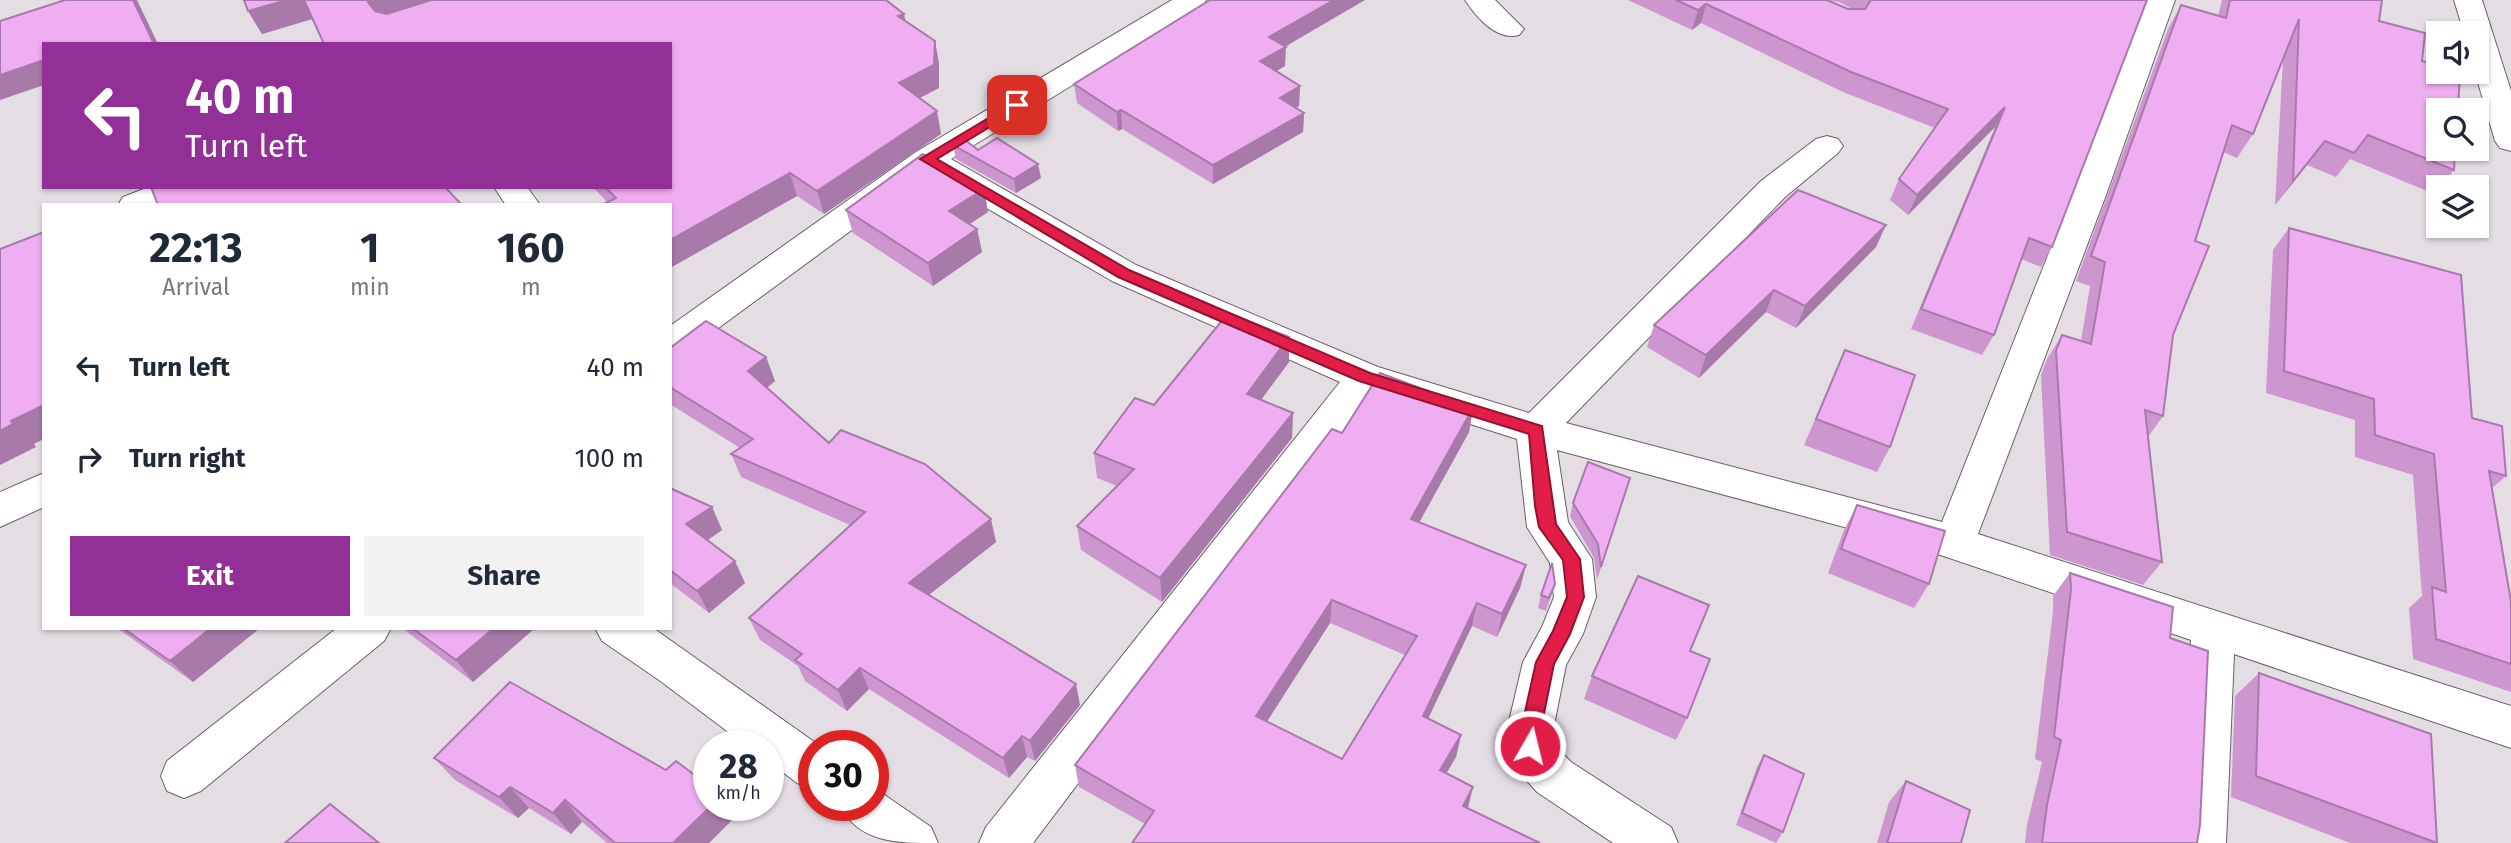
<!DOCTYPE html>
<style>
:root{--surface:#fff;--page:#f2f2f3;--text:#1f2937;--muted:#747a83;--accent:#923098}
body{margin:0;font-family:"Fira Sans",sans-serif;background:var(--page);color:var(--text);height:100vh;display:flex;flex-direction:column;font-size:26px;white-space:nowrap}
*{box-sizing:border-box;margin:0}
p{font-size:23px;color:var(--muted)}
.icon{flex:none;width:38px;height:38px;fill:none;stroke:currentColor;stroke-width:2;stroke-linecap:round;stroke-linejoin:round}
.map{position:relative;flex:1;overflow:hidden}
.sheet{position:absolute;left:42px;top:203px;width:630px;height:427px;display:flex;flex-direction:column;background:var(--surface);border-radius:0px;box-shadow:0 2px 5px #0004}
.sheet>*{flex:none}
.banner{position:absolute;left:42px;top:42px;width:630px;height:147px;border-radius:0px;box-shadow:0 2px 5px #0004;background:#923098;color:#fff;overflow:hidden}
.controls{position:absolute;left:2426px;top:21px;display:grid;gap:14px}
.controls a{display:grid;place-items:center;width:63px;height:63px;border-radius:0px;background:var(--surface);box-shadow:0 2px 5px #0004;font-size:35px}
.speed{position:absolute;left:693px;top:730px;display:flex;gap:14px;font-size:35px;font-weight:700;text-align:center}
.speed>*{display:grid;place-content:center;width:91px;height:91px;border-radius:50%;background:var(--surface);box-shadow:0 2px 5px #0004;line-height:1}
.speed small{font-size:18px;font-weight:400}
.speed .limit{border:10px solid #d22;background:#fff;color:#111}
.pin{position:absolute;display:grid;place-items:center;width:60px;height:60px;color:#fff;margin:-30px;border-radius:14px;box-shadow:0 4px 10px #0006}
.me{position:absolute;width:77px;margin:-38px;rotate:8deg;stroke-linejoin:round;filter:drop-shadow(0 0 5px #0008)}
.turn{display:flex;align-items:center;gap:24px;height:147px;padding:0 28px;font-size:32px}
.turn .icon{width:91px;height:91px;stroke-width:2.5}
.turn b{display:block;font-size:49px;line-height:60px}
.eta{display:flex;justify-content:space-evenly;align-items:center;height:119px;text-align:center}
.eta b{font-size:42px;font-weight:700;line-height:49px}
.cta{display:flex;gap:14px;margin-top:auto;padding:14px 28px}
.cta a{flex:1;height:80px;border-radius:0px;background:var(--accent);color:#fff;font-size:28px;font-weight:700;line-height:80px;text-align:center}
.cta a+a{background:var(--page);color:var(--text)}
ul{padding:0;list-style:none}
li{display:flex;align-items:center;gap:21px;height:91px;padding:0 28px}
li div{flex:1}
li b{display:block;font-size:26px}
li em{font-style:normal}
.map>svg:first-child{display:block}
</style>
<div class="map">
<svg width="2511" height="843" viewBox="0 0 2511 843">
<rect width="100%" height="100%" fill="#e4dee4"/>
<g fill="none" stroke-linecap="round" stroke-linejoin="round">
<!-- minor casing -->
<g stroke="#666166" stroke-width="2">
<g id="minor">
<polygon points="1172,0 1206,0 1202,6 951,159 1136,265 1378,367 1529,413 1761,181 1816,139 1827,136 1838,139 1843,146 1838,153 1785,197 1566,423 1942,522 2072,195 2147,0 2175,0 2106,195 1978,534 2511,706 2511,748 2234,654 2226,843 2178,843 2191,640 1911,545 1557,450 1568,522 1592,559 1596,597 1583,634 1566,665 1553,730 1553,744 1571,762 1671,827 1678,843 1613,843 1537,792 1518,771 1511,756 1507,746 1507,730 1523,662 1542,627 1554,597 1550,563 1527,527 1517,439 1373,393 1033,843 979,843 986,827 1340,382 1112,281 928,174 683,354 670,358 670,326 916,152"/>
<path d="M1465 0H1495L1524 29 1519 35C1497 41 1477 18 1465 0Z"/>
<polygon points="2454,0 2482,0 2511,91 2511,151 2500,148 2495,141 2475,72 2476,33 2464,33"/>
<path d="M149 187H197C182 211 143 205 118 205L123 197Z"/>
<polygon points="494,187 527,187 540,205 506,205"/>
<polygon points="44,473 44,507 0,527 0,492"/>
<polygon points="337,628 391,628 384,641 201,791 184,798 167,791 161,776 167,761"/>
<polygon points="595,628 653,628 820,746 814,746 814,789 797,783 768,761 768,746 747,746 659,680 602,641"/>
<path d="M873 787 931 827 938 843C895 843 860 843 839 805H873Z"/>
</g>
</g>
<!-- minor -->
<use href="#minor" fill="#fff" fill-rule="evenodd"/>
</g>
<!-- wall -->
<g fill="#ce96cf" fill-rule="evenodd">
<polygon points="1628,0 1827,0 1848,9 1852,9 1839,2 1828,0 2147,0 2052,247 2041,267 2021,259 1994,335 1982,355 1911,329 1995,127 1908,215 1890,200 1899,179 1935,128 1843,92 1701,23 1692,30"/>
<polygon points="2222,0 2382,0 2379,21 2422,61 2454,170 2440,187 2438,187 2438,189 2434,194 2350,159 2336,177 2307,165 2275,205 2283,59 2253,134 2237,158 2223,152 2195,241 2173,335 2163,416 2148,437 2162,562 2143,585 2050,555 2041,375 2047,359 2062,335 2081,341 2090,286 2076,281 2168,29 2181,5 2218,16"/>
<polygon points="248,11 905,21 935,41 939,64 939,88 919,98 941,134 824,214 797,196 670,268 670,205 607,202 593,187 670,187 670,44 313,19 262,34"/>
<polygon points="1285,47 1285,66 1276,71 1300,86 1299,106 1296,108 1304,113 1303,132 1213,184 1122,129 1118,131 1077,103 1074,84"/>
<polygon points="953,145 978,150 1041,178 1016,193 956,159"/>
<polygon points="984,189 988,212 970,224 977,229 982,252 933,286 853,233 846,210"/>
<polygon points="2289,228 2472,418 2506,476 2492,488 2511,602 2511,692 2413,659 2409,608 2422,596 2413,475 2355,457 2355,420 2266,393 2273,250"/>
<polygon points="1876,247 1796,328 1766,312 1699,378 1647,347 1654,325"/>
<polygon points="1289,337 1289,362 1261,400 1293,413 1292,438 1162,602 1081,550 1077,526 1117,486 1097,478 1094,453 1154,405"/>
<polygon points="670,348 766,357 775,381 767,388 829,443 996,542 929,595 1080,705 1035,761 1027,757 1009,778 869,689 847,711 805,681 798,666 760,640 749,618 850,525 741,477 731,454 740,448 670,404"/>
<polygon points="1845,350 1890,447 1877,472 1804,445"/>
<path d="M1473 408 1469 432 1419 522 1526 565 1520 588 1497 637 1472 626 1428 718 1461 735 1456 757 1145 824 1079 787 1075 765 1342 433ZM1330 623 1405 655 1342 759 1267 722Z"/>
<polygon points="1630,478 1597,580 1594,558 1570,516 1573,503"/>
<polygon points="670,488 712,507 722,530 707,540 745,583 709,613 670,583"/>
<polygon points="1857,505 1929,584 1914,608 1828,573 1844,530"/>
<polygon points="2070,573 2170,638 2197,843 2025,843 2027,825 2042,762 2035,759 2053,612 2053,596"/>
<polygon points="1555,584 1546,611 1538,608 1541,595"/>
<polygon points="117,628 260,628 193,682"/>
<polygon points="402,628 535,628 473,682"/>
<polygon points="1690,651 1687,718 1676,740 1584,699 1592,676"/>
<polygon points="2259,673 2437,843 2350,843 2231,797 2235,696"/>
<polygon points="1764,755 1783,832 1776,843 1736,825 1757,767"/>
<polygon points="434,758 709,805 728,805 735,817 709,843 607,843 582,822 571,834 529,808 518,818 455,780"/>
<polygon points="1906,781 1961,843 1877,843 1889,802"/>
</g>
<!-- shaded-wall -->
<g fill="#a77aa9">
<polygon points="133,0 137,0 158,44 154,44"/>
<polygon points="287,0 305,0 315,18 262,34 248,11"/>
<polygon points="370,0 438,0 380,25 368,2"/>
<polygon points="1334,0 1365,0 1269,56 1269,37"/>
<polygon points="1706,4 1701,23 1692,30 1698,10"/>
<polygon points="904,14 909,36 898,16"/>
<polygon points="935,41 939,64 939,88 904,106 899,83"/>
<polygon points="1286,47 1285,66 1260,81 1260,61"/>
<polygon points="44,60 44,85 0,100 0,75"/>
<polygon points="1300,86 1299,106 1280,117 1280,98"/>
<polygon points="2005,107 1995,127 1908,215 1917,195"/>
<polygon points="1121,110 1122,129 1118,131 1117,112"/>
<polygon points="937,111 941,134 824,214 817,191"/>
<polygon points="1304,113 1303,132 1213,184 1213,165"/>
<polygon points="2325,141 2307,165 2275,205 2293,181"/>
<polygon points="1038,164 1041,178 1016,193 1014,179"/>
<polygon points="790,173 797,196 670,268 670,240"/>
<polygon points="984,189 988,212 954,234 949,211"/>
<polygon points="1886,225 1876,247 1796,328 1805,306"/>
<polygon points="977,229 982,252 933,286 928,263"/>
<polygon points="1774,290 1766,312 1699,378 1706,355"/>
<polygon points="1289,337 1289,362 1247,419 1247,394"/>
<polygon points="766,357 775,381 758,395 748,371"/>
<polygon points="44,405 44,439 34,444 36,447 0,465 0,431 11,421"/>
<polygon points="1473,408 1469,432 1408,543 1411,519"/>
<polygon points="1293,413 1292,438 1162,602 1160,578"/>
<polygon points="712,507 722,530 698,547 686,524"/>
<polygon points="991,519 996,542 916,605 909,583"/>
<polygon points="735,561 745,583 709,613 697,591"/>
<polygon points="1526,565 1520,588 1497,637 1502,614"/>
<polygon points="1332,600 1330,623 1256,738 1256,716"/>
<polygon points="1477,603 1472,626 1419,738 1423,716"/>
<polygon points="211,628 260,628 193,682 170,661"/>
<polygon points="494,628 535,628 473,682 456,660"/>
<polygon points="860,668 869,689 847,711 838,690"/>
<polygon points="1076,684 1080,705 1035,761 1030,741"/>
<polygon points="1461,735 1456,757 1436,791 1440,770"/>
<polygon points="1022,736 1027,757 1009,778 1003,758"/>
<polygon points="510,787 529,808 518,818 499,797"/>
<polygon points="1473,787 1468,808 1463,806"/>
<polygon points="565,800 582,822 571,834 553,813"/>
<polygon points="712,805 728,805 735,817 709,843 673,843"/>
</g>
<!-- building -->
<g fill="#efaef1" stroke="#a77aa9" stroke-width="2" fill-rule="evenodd">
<polygon points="65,0 133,0 154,44 44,44 44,60 0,75 0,21"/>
<polygon points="244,0 287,0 248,11"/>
<polygon points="304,0 370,0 368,2 375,11 387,14 431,0 886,0 904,14 898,16 935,41 934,65 899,83 937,111 817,191 790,173 670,240 670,205 602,205 616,198 605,187 670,187 670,44 324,44"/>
<polygon points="1210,0 1334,0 1269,37 1286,47 1260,61 1300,86 1280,98 1304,113 1213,165 1121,110 1117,112 1074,84"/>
<polygon points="1676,0 1827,0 1848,9 1865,9 1871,0 2147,0 2052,247 2029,238 1994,335 1921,309 2005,107 1917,195 1899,179 1948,109 1851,72 1706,4 1698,10"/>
<polygon points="2230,0 2382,0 2379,21 2425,33 2422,61 2438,65 2438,72 2460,72 2458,110 2438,110 2438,149 2455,149 2454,170 2368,135 2354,153 2325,141 2293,181 2299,19 2253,134 2232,125 2195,241 2209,246 2173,335 2163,416 2145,410 2162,562 2067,532 2056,351 2062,335 2091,344 2105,262 2091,256 2181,5 2226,18"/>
<polygon points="997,138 1038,164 1014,179 953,145 964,139 978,150"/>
<polygon points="923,154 984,189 949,211 977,229 928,263 846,210"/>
<polygon points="151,187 445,187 462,205 158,205"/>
<polygon points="1798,190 1886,225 1805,306 1774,290 1706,355 1654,325"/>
<polygon points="2289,228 2461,275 2472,418 2502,426 2506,476 2489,471 2511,602 2511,664 2436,639 2432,587 2446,592 2434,454 2375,435 2374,399 2284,371"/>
<polygon points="44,232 44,405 11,421 13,424 0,431 0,249"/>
<polygon points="1228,313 1289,337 1247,394 1293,413 1160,578 1077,526 1134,469 1094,453 1135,398 1154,405"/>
<polygon points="706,321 766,357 748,371 829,443 841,430 925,464 991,519 909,583 1076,684 1030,741 1022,736 1003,758 860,668 838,690 795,660 802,654 749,618 865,512 731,454 753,439 670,387 670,348"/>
<polygon points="1845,350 1915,375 1890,447 1816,419"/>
<path d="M1380 373 1473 408 1411 519 1526 565 1502 614 1477 603 1423 716 1461 735 1440 770 1473 787 1463 806 1540 843H1132L1154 811 1075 765 1332 429 1342 433ZM1332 600 1417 636 1342 759 1256 716Z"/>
<polygon points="1588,462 1630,478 1601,567 1598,544 1573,503"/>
<polygon points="670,488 712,507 686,524 735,561 697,591 670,570"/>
<polygon points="1857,505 1945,531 1929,584 1841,549"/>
<polygon points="1552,563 1555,584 1549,598 1541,595"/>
<polygon points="2070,573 2173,607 2170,638 2208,651 2200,825 2197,843 2042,843 2047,805 2061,740 2054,737 2071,589"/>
<polygon points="1638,576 1709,605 1690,651 1710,659 1687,718 1592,676"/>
<polygon points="123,628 211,628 170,661"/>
<polygon points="412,628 494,628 456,660"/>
<polygon points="2259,673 2431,734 2437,843 2256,776"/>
<polygon points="510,682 666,770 676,761 709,786 709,805 712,805 673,843 615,843 565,800 553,813 510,787 499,797 434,758"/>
<polygon points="1764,755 1804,774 1783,832 1742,813"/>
<polygon points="1906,781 1970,810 1961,843 1887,843"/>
<polygon points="330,804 379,843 285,843"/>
</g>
<!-- route -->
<polygon fill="#e11d48" stroke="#92132f" stroke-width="2" points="1017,101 1021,102 1021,108 937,159 1129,270 1370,373 1542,426 1556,524 1580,559 1584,597 1570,634 1554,664 1536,753 1530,755 1523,753 1520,746 1521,730 1536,662 1553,631 1567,597 1563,560 1539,527 1535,506 1529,434 1359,381 1118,277 920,159"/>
</svg>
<div class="controls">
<a><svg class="icon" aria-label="sound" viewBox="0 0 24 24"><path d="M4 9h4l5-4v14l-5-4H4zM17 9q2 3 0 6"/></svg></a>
<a><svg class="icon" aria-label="search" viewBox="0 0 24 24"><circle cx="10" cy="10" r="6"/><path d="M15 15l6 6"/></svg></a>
<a><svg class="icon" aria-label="layers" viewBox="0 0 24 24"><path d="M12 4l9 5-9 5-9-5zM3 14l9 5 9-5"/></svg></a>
</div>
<div class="speed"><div>28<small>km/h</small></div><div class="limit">30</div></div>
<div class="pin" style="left:1017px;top:105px;background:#d93025"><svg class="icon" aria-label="arrive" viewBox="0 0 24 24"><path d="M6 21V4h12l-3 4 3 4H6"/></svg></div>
<svg class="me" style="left:1530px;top:746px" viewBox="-20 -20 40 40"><circle r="17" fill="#e11d48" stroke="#fff" stroke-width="3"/><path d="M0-11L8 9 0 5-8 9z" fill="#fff"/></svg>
<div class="banner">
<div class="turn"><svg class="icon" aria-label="left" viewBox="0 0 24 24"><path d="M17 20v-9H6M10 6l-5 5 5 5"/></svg><div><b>40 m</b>Turn left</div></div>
</div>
<section class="sheet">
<div class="eta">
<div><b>22:13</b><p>Arrival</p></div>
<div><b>1</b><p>min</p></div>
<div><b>160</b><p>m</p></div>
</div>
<ul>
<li><svg class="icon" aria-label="left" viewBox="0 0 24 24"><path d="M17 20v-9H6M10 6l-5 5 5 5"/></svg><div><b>Turn left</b></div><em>40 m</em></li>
<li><svg class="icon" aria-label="right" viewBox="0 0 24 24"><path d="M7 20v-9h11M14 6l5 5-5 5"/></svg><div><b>Turn right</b></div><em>100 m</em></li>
</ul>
<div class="cta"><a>Exit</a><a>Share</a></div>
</section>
</div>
